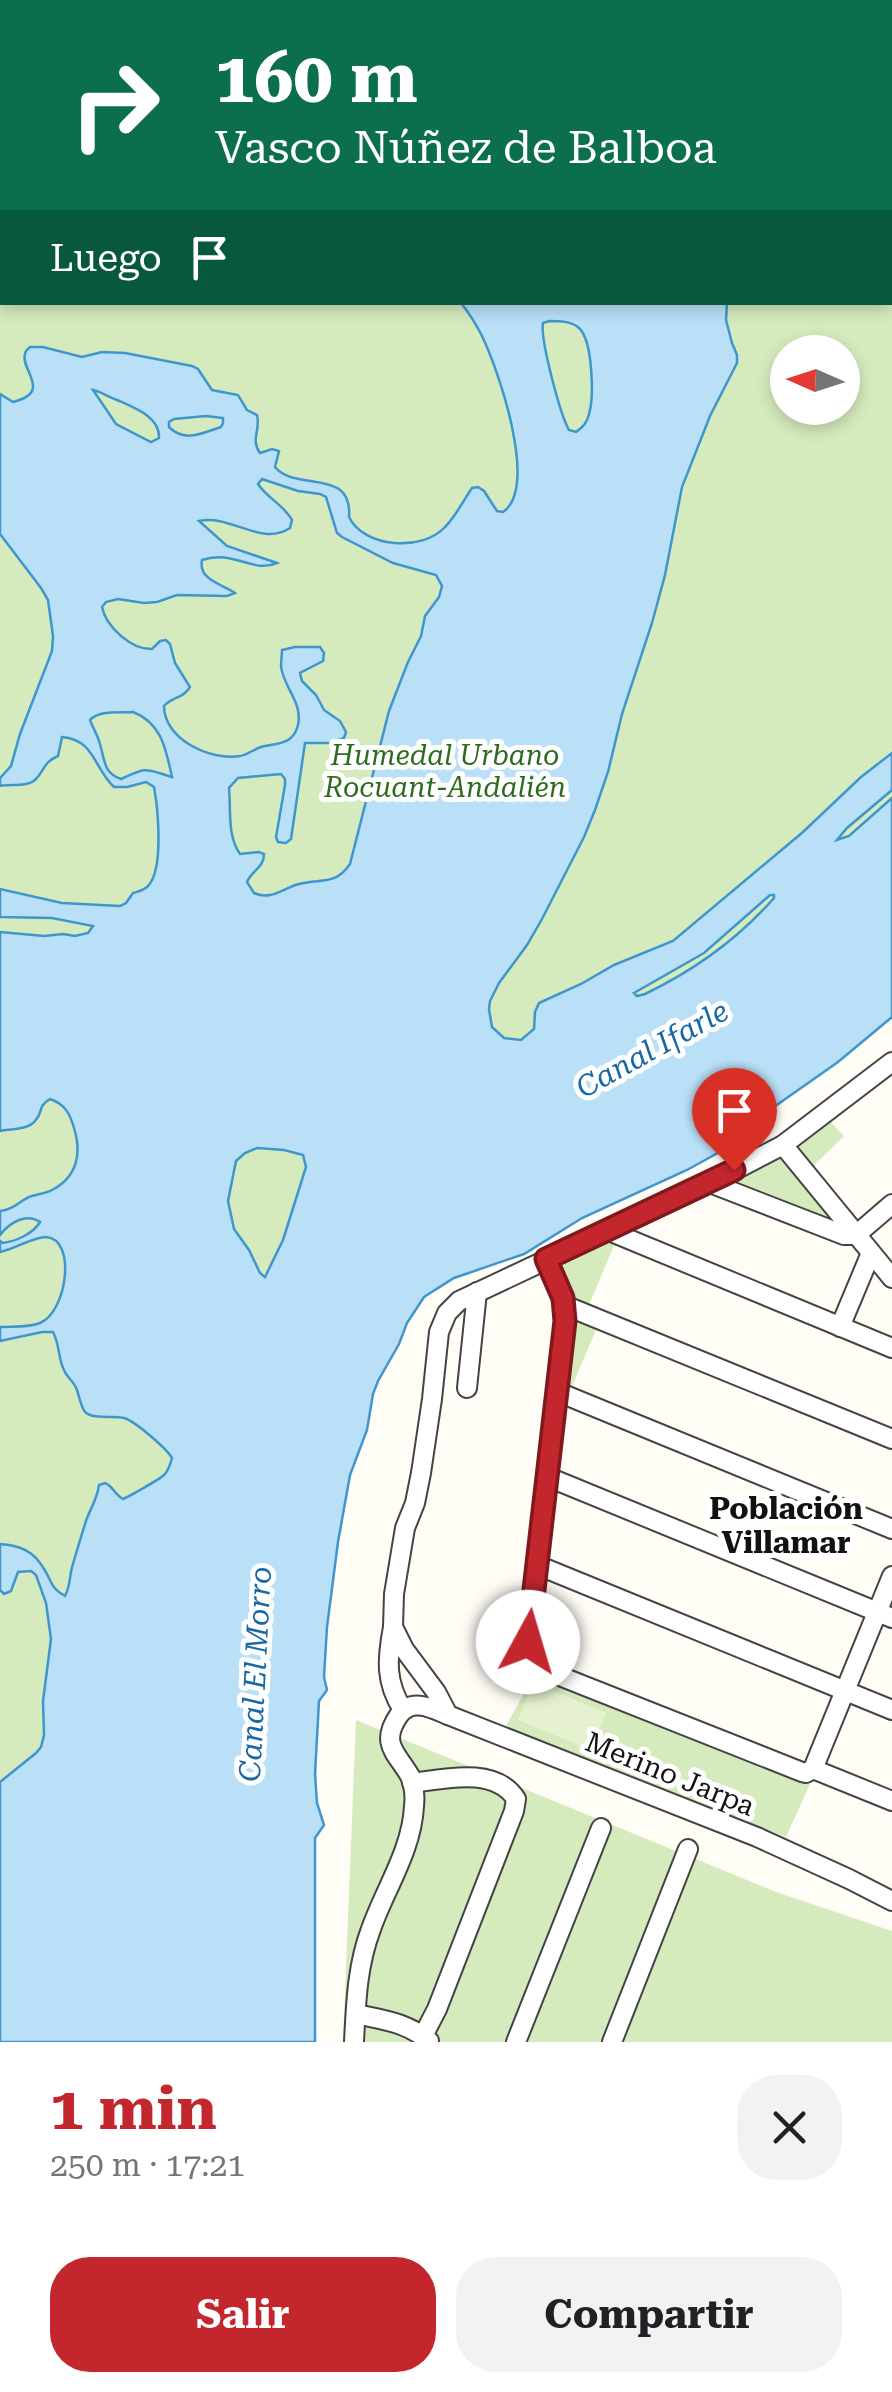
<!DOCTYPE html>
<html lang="es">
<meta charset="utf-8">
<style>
:root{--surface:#fff;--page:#f2f2f2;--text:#202124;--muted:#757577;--accent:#c4262e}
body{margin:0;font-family:"Roboto Serif",serif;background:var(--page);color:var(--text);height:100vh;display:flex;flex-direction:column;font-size:38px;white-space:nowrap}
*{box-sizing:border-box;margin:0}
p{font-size:32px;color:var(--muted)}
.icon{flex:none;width:55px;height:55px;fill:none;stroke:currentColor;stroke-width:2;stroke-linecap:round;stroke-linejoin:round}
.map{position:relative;height:2042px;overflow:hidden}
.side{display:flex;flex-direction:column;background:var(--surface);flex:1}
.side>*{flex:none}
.top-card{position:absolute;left:0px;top:0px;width:892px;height:305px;box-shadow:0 5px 15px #0003;background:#0b6e4f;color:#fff;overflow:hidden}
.needle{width:65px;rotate:273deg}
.controls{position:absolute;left:770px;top:335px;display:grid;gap:20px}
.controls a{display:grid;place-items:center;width:90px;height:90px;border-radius:50%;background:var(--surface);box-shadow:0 5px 15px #0003;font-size:50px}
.pin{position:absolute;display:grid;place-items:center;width:85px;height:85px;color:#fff;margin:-102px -42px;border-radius:50% 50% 50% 0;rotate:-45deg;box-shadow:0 0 10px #0007}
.pin .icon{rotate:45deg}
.me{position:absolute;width:110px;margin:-55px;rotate:6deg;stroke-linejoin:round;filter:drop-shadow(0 0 8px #0008)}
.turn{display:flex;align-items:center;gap:35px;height:210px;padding:0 50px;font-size:45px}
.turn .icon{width:130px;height:130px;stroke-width:2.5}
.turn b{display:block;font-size:70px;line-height:85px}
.then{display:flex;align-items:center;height:95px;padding:0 50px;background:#0003;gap:20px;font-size:38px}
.round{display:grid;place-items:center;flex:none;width:105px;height:105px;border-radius:40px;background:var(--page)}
.head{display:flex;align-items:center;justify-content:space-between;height:170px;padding:0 50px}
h1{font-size:60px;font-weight:700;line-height:75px;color:var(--accent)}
.action{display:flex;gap:20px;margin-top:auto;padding:20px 50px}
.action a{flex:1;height:115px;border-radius:40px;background:var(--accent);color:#fff;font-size:40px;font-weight:700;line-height:115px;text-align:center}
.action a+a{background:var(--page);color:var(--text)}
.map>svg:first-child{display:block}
</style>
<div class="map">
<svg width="892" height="2042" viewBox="0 0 892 2042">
<rect width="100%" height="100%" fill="#fffdf5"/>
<!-- green -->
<g fill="#d5ebbd" fill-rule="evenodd">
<path d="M0 0H892V1018L838 1062 764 1114 744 1134 716 1154 687 1170 582 1218 524 1254 454 1278 424 1296 414 1309 419 1285 370 1391 338 1503 318 1644 314 2000 0 2042ZM2 2H890V302H2ZM788 352H842V408H788Z"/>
<polygon points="824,1115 844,1136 807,1172 784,1145"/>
<polygon points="782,1147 854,1234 714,1183"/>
<polygon points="618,1236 586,1312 566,1303 547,1260"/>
<polygon points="568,1316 599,1323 569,1393 560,1390"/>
<polygon points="534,1675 810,1784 786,1837 505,1728"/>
<polygon points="356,1720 776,1892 892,1931 892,2042 343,2042"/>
</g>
<!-- pitch -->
<polygon fill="#e6f2cf" points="533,1682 606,1713 591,1750 518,1720"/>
<!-- water -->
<path fill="#b9e0f7" stroke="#3f96cf" stroke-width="2.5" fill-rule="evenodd" d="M461 303H727L726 320 732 343 737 355V363L710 416 682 487 665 575 652 623 622 714 608 772 595 810 584 837 542 919 527 945 499 983 490 1001 489 1009 492 1027 504 1038 521 1040 534 1029 535 1012 539 1003 581 984 614 965 673 941 803 832 861 777 892 753V790L847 828 837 840 849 836 892 798V1017L838 1062 764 1114 744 1134 716 1154 687 1170 582 1218 524 1254 454 1278 424 1297 407 1323 399 1344 378 1381 373 1394 367 1430 350 1475 338 1542 327 1627 324 1677 327 1690 319 1701 315 1774 317 1803 324 1825 315 1838V2042H0V1782L36 1753 41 1747 44 1735 43 1701 51 1639 46 1603 36 1575 31 1571 18 1572 11 1591 4 1594 0 1590V1544C19 1545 34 1551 44 1569 52 1581 51 1589 65 1596 71 1585 69 1575 73 1564 77 1550 81 1537 85 1524 89 1510 97 1501 99 1485L105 1483C113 1486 115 1495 123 1499 130 1496 160 1479 164 1475 169 1470 170 1465 172 1458 167 1449 135 1421 124 1418 114 1415 94 1420 85 1412 81 1407 79 1396 77 1390 74 1381 67 1378 64 1370 58 1359 60 1345 53 1332H42L0 1341V1327C12 1326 29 1328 40 1323 67 1312 77 1239 46 1237 34 1237 14 1249 0 1252V1241L3 1243C16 1241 33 1234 40 1222 26 1213 10 1222 0 1235V1211C13 1210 18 1202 29 1197 36 1194 45 1194 52 1190 77 1177 82 1154 74 1128 70 1114 65 1104 50 1099 37 1107 44 1111 35 1121 28 1130 10 1129 0 1131V932L44 936 63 934 75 936 88 933 93 926 52 918 0 917V889L62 903 120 906 126 903 133 893C139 891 143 891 148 886 164 869 158 809 154 787L146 782 127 787H114C93 767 95 740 62 737L58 756C42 763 45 771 35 780 27 787 10 784 0 786V778L11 766 20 734 52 651 53 636 48 600 41 588 0 534V394L13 402C53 392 20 370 25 354 25 351 28 349 30 347H43L82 357 102 352 125 353 192 366 198 369 212 390 238 395 247 410 257 415C261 430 250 439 260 453L272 449 279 451 275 467C295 492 353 467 349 517 364 548 422 552 445 527 456 516 463 501 472 488L478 487 484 491 497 511 503 512C539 487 498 369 482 336 476 324 469 313 461 303ZM549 321C559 321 572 321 579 328 593 341 594 397 589 414 587 423 583 427 576 432L569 430C560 414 540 339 543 323ZM93 390C102 392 108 397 117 400 135 408 160 417 159 438L151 442 116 424ZM206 416 223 418V423L221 427C202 433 185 443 169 427V422L174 419ZM262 479 298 491 320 494 326 497 337 533 342 537 393 563 436 575 442 586 439 597 425 616 421 636 408 662 389 711 350 864C335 886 321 878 299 884 283 888 271 901 254 893L247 882C252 870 264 868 264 854L259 852 240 854C227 836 231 809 229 788L238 778 281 774 285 779V785L276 837 278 842 286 843 291 839 305 743H332L344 738 346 732 340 721 324 710 316 695 302 681 300 673 323 661 324 653 320 647H295L282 650C282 653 281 663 281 666 283 687 303 702 298 725 293 746 275 743 261 747 254 749 247 755 240 756 210 761 164 739 164 706 172 697 184 698 190 687L175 663 170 644 166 640 160 641 152 649C132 650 106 627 102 607L106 602 118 599 144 603 157 602 177 595 227 596 235 593C222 584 198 580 202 560 233 549 253 574 277 563L227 546 199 521C231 514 261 547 290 528L292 520C284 505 267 498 258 484ZM133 712C162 723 166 750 172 777 145 769 149 766 121 779 103 773 105 760 100 744 98 736 93 728 90 720 99 710 120 713 133 712ZM770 895H774V898C738 939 693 971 645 994L637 996 634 993 704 953ZM257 1148 284 1150 303 1155 306 1167 283 1240 265 1277 260 1273 249 1250 234 1229 228 1201 236 1161 245 1153Z"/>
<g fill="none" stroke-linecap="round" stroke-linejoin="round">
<!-- minor casing -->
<g stroke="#444" stroke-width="22">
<g id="minor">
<polyline points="783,1145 892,1278"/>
<polyline points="710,1183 844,1235 856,1235 892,1204"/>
<polyline points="609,1231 892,1348"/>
<path d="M546 1259 563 1298 565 1321 529 1633C528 1650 531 1663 547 1671L802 1772 806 1773 813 1769"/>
<polyline points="564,1305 892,1439"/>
<polyline points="840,1327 871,1253"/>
<polyline points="467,1388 477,1292"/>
<polyline points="558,1392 892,1529"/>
<polyline points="548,1477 892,1618"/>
<polyline points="537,1565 892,1710"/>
<path d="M393 1627C387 1659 385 1682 403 1710"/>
<polyline points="448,1715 436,1692 404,1649 393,1627 394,1594 405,1528 415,1503 421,1473 432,1399 439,1332 447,1313 459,1301 710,1183 783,1145 892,1062"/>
<polyline points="813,1769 892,1576"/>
<polyline points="813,1769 892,1801"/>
<path d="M412 1783C444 1779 495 1766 516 1799L514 1811 437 2009 423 2036"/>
<path d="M356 2014C383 2020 406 2022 429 2041"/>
<path d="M354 2042C356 2003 357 1966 371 1929 385 1889 412 1850 414 1806 415 1797 414 1785 410 1776 397 1753 379 1744 399 1715 412 1697 433 1709 448 1715L757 1837 849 1879 892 1901"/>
<polyline points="516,2042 601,1828"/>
<polyline points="612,2042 688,1849"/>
</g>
</g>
<!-- minor -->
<use href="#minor" stroke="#fff" stroke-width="18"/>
</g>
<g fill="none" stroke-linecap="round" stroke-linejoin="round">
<!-- route casing -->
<g stroke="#7f191e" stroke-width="25">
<polyline id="route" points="528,1642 565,1321 563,1298 546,1259 734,1170"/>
</g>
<!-- route -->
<use href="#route" stroke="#c4262e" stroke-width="18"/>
</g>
<g text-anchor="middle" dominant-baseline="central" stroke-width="10" stroke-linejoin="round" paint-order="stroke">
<!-- park labels -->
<g font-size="28" font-style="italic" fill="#2f6b1f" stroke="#fff">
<text x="445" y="755">Humedal Urbano<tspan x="445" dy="32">Rocuant-Andalién</tspan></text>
</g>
<!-- street labels -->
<g font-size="28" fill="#111" stroke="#fff">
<text transform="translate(670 1774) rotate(22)">Merino Jarpa</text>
</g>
<!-- water labels -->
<g font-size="30" font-style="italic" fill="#1768a6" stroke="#fff">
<text transform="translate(652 1049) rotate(-29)">Canal Ifarle</text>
<text transform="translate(255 1674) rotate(-87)">Canal El Morro</text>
</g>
<!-- neighbourhood labels -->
<g font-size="30" font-weight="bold" fill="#111" stroke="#fff">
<text x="786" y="1508">Población<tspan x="786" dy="34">Villamar</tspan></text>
</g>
</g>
</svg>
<div class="controls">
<a><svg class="needle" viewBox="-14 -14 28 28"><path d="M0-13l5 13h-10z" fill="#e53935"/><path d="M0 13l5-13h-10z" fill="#757577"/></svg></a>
</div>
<div class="pin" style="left:734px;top:1170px;background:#d93025"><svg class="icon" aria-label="arrive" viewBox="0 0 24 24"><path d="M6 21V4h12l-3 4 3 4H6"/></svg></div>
<svg class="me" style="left:528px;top:1642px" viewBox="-20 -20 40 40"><circle r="19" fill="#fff"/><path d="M0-13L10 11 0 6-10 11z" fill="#c4262e"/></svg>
<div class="top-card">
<div class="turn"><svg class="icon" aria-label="right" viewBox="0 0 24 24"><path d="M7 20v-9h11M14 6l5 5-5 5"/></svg><div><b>160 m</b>Vasco Núñez de Balboa</div></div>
<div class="then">Luego<svg class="icon" aria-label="arrive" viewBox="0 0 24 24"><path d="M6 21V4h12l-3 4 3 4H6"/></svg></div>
</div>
</div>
<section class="side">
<div class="head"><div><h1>1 min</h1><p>250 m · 17:21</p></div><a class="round"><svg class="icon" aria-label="close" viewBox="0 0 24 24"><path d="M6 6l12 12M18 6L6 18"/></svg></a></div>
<div class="action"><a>Salir</a><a>Compartir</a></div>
</section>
